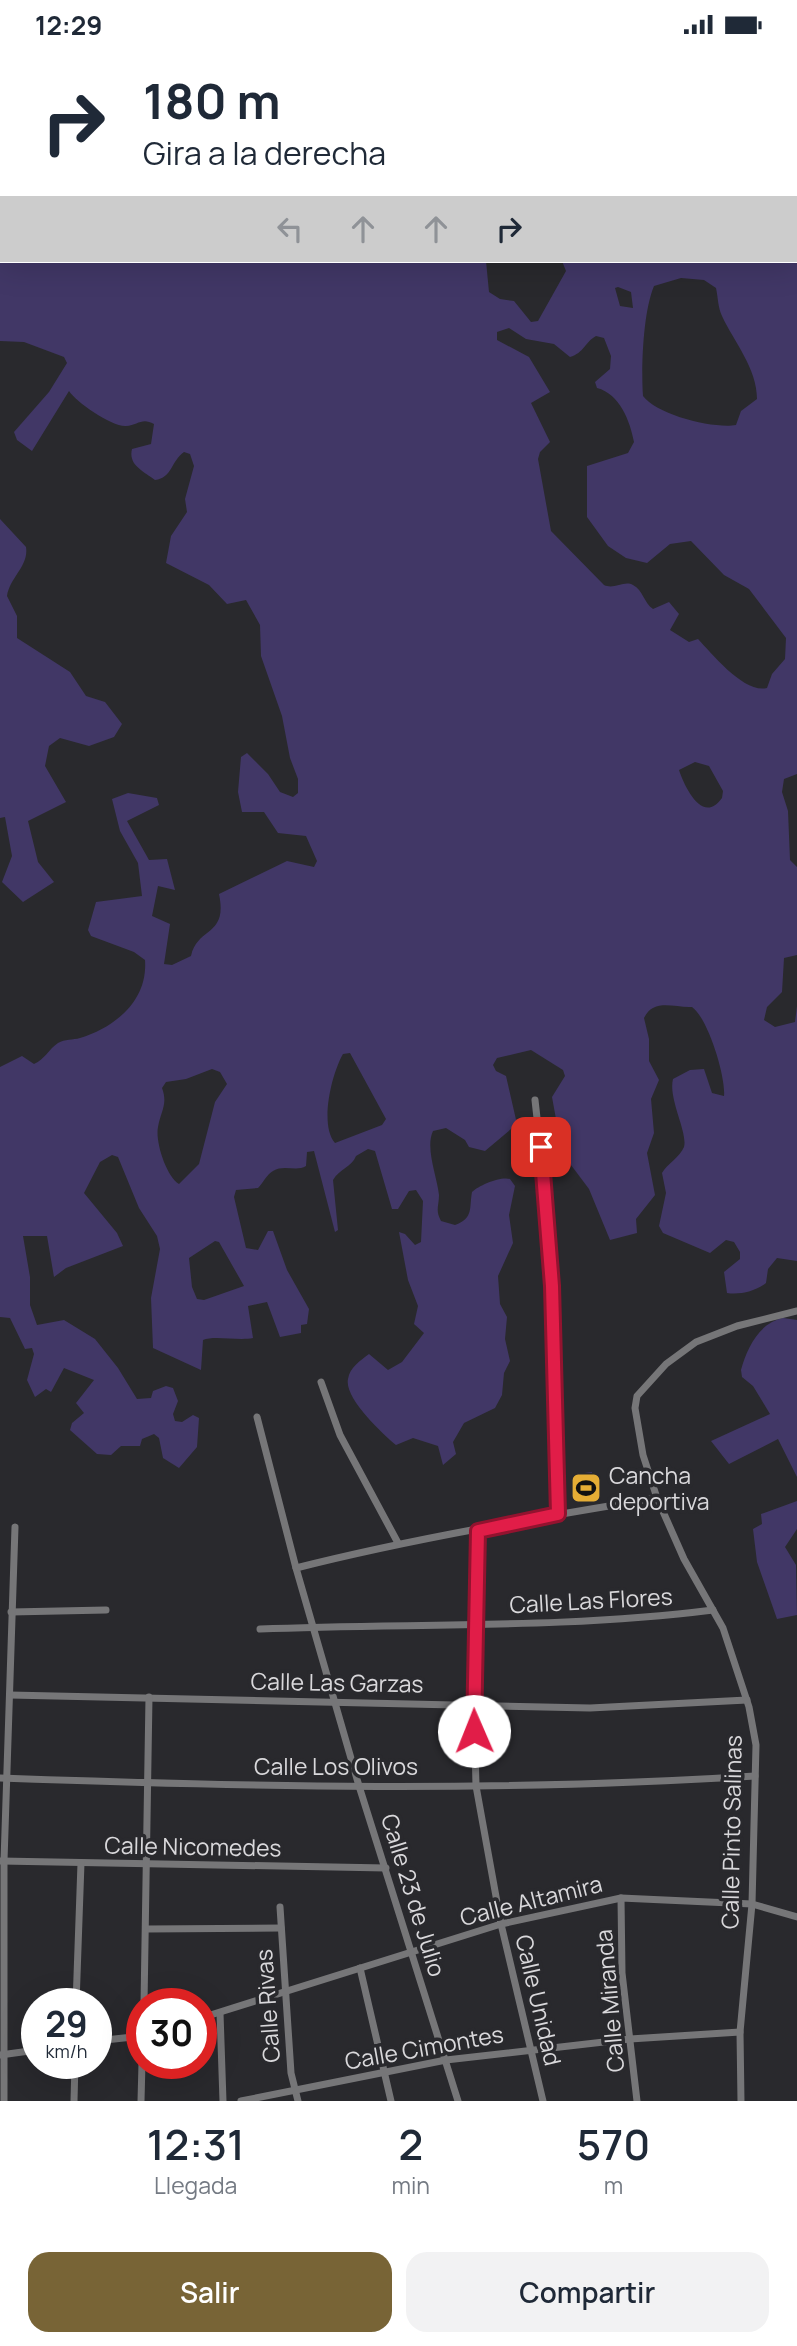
<!DOCTYPE html>
<html lang="es">
<style>
:root{--surface:#fff;--page:#f2f2f3;--text:#1f2937;--muted:#747a83;--accent:#786436}
body{margin:0;font-family:Manrope,sans-serif;background:var(--page);color:var(--text);height:100vh;display:flex;flex-direction:column;font-size:26px;white-space:nowrap}
*{box-sizing:border-box;margin:0}
p{font-size:23px;color:var(--muted)}
.icon{flex:none;width:38px;height:38px;fill:none;stroke:currentColor;stroke-width:2;stroke-linecap:round;stroke-linejoin:round}
.map{position:relative;height:2052px;overflow:hidden}
.sheet{display:flex;flex-direction:column;background:var(--surface);flex:1}
.sheet>*{flex:none}
.guide{position:absolute;left:0px;top:0px;width:798px;height:214px;box-shadow:0 7px 28px #0002;background:#fff;color:var(--text);overflow:hidden}
.speed{position:absolute;left:21px;top:1939px;display:flex;gap:14px;font-size:35px;font-weight:700;text-align:center}
.speed>*{display:grid;place-content:center;width:91px;height:91px;border-radius:50%;background:var(--surface);box-shadow:0 7px 28px #0002;line-height:1}
.speed small{font-size:18px;font-weight:400}
.speed .limit{border:10px solid #d22;background:#fff;color:#111}
.pin{position:absolute;display:grid;place-items:center;width:60px;height:60px;color:#fff;margin:-30px;border-radius:14px;box-shadow:0 4px 10px #0006}
.me{position:absolute;width:77px;margin:-38px;rotate:359deg;stroke-linejoin:round;filter:drop-shadow(0 0 5px #0008)}
.turn{display:flex;align-items:center;gap:24px;height:147px;padding:0 28px;font-size:32px}
.turn .icon{width:91px;height:91px;stroke-width:2.5}
.turn b{display:block;font-size:49px;line-height:60px}
.lanes{display:flex;align-items:center;height:66px;padding:0 28px;background:#0003;justify-content:center;gap:35px;direction:ltr}
.lanes .off{opacity:.35}
.eta{display:flex;justify-content:space-evenly;align-items:center;height:119px;text-align:center}
.eta b{font-size:42px;font-weight:600;line-height:49px}
.primary-button{display:flex;gap:14px;margin-top:auto;padding:14px 28px}
.primary-button a{flex:1;height:80px;border-radius:21px;background:var(--accent);color:#fff;font-size:28px;font-weight:600;line-height:80px;text-align:center}
.primary-button a+a{background:var(--page);color:var(--text)}
.status{display:flex;justify-content:space-between;align-items:center;height:49px;padding:0 35px;background:var(--surface);direction:ltr}
.status svg{height:19px;fill:currentColor}
.map>svg:first-child{display:block}
</style>
<div class="status"><b>12:29</b><svg viewBox="0 0 49 12"><path d="M0 12V9h3v3zM5 12V6h3v6zM10 12V3h3v9zM15 12V0h3v12zM26 1h20v11H26zM47 4h2v5h-2z"/></svg></div>
<div class="map">
<svg width="797" height="2052" viewBox="0 0 797 2052">
<rect width="100%" height="100%" fill="#29292d"/>
<!-- green -->
<g fill="#413766" fill-rule="evenodd">
<path d="M0 0H132L2 2V212H486L489 243 500 250 514 252 531 273 538 272 566 222 562 212H796V2H655L797 0V725L784 730 782 743 788 762 790 811 797 818V906L784 909 782 943 767 958 764 971 775 978 795 973 797 957V1212L777 1209 768 1220 766 1234C756 1242 740 1246 727 1244L724 1223 740 1210V1203L734 1193 726 1191 710 1204 663 1184 659 1177 666 1144 662 1124C667 1115 680 1108 684 1098 688 1083 668 1050 673 1030L690 1021 704 1020 712 1044 724 1047C726 1028 708 969 692 958 674 959 654 949 644 969L649 990V1012L659 1031 651 1050 654 1084 647 1104 655 1146 636 1170 637 1184 610 1191 589 1140 568 1112 560 1092 552 1048 565 1027 563 1021 531 1001 497 1009 493 1016 496 1022 506 1027 517 1075 485 1102 469 1098 465 1091 446 1079 433 1082C425 1099 437 1127 439 1146 439 1157 435 1161 441 1172L455 1176C474 1169 469 1159 472 1143 479 1136 501 1127 510 1130L515 1137 509 1166 513 1194 498 1227 500 1255 507 1268 505 1290 510 1312 504 1324 502 1346 495 1359 464 1374 453 1393 456 1405 443 1416 438 1397 413 1389 396 1396C382 1384 344 1349 348 1330 350 1318 360 1312 369 1305L388 1321 402 1313 424 1284 414 1275 418 1257 408 1231 399 1183 405 1185 415 1196 421 1193 423 1152 416 1141 409 1142 398 1160H392L375 1102 368 1100 356 1107C352 1118 339 1120 333 1131L338 1181 335 1183 314 1102 307 1103 306 1117C296 1123 284 1115 273 1122 267 1125 263 1134 258 1139L236 1141 234 1148 246 1199 258 1201 268 1182H273L287 1221 309 1260 307 1275 301 1276V1284L280 1288 267 1253 248 1257 253 1289C238 1292 214 1286 203 1291L201 1321 153 1299 151 1249 160 1200 157 1187 139 1159 118 1108 112 1106 100 1113 84 1144 117 1184 123 1197 66 1219 54 1228 47 1187H23L30 1228V1256L37 1276 64 1271 95 1290 118 1319 137 1350 151 1349 153 1342 166 1337 173 1339 178 1352 173 1365 175 1372 182 1373 193 1366 199 1369 197 1398 179 1419 163 1409 159 1389 154 1385 142 1390 140 1397H121L111 1406 97 1405 70 1381 72 1374 84 1364 76 1354 94 1331 64 1319 51 1343 46 1340 35 1348 27 1331 34 1305 32 1299 25 1300 10 1269 0 1268V1018L22 1007 34 1015C45 1010 49 1000 58 994 65 990 73 991 80 989 116 978 148 951 145 911L134 903 91 887 88 881 96 853 142 847 138 814 120 782 112 750 128 744 157 749 159 756 127 772 149 811 167 810 175 841 158 837 152 867 170 875 164 915 172 916 191 907C198 877 228 888 219 845L287 812 314 818 317 812 306 787 278 784 264 763H242L238 743 241 708 247 704 268 725 280 743 293 748 298 744V730L290 709 282 667 261 607 260 576 246 551 227 555 209 536 166 514 171 487 187 463 185 450 194 417 190 405 184 403C171 412 172 429 155 431 143 422 128 416 132 400L151 395 154 375C142 368 138 376 126 377 112 378 76 353 69 342L32 402 17 391 14 383 49 343 67 314 64 308 24 293 0 292ZM681 229 704 231 716 239C718 248 718 259 722 267 734 293 757 319 757 350L741 362 736 376C714 380 657 366 643 347 641 319 643 263 654 237ZM618 238 631 243 633 259 620 257 615 239ZM509 279 526 290 554 295 570 308C584 304 585 293 596 287L604 289 611 307 610 320 595 333 597 339C620 345 630 372 634 393L628 404 587 417V468L608 497 626 509 647 514 670 495 691 492 724 526 749 540 786 589 785 610 772 625 767 639C745 645 713 606 698 590L689 593 670 581 679 565 669 553 653 560C644 554 643 541 633 536 624 531 614 541 604 536L551 482 538 410 540 403 550 393 531 354 550 343 529 308 497 291V283ZM695 713 709 717 723 742 722 749C703 776 685 739 679 721ZM350 1004 386 1070 382 1076 335 1094C319 1076 332 1024 343 1005ZM212 1020 220 1023 227 1035 215 1053 199 1115 179 1135C166 1127 155 1092 158 1078 161 1062 168 1055 162 1039L166 1033 186 1030ZM215 1192 219 1193 244 1237 204 1251 197 1250 192 1238 189 1209Z"/>
<polygon points="242,0 591,0 592,2 243,2"/>
<path d="M0 470 26 498C29 517 10 528 7 547L17 567V589L70 623 86 647 105 653 122 675 114 688 89 697 60 689 49 697 45 717 66 753 28 772 38 813 54 833 23 853 2 833 12 807 5 768 0 769Z"/>
<path d="M783 1269 797 1271V1428L778 1390 729 1415 711 1392 770 1365 753 1337 742 1328 741 1321C747 1299 759 1274 783 1269Z"/>
<polygon points="592,1423 593,1452 579,1453 577,1425"/>
<polygon points="797,1452 797,1480 785,1498 796,1516 797,1566 777,1570 757,1513 753,1480 762,1475 761,1465"/>
</g>
<g fill="none" stroke-linecap="round" stroke-linejoin="round">
<!-- street -->
<g stroke="#767678" stroke-width="7">
<path d="M535 1051C551 1189 553 1327 558 1466"/>
<polyline points="321,1333 340,1386 398,1494"/>
<polyline points="257,1368 296,1519 359,1737 458,2052"/>
<polyline points="478,1482 474,1655 476,1737 501,1875 543,2052"/>
<path d="M296 1519C415 1489 536 1469 657 1449"/>
<polyline points="11,1563 106,1561"/>
<path d="M260 1580C411 1574 563 1580 713 1561"/>
<polyline points="10,1646 590,1659 747,1651"/>
<path d="M0 1729C251 1738 503 1743 755 1727"/>
<polyline points="1,1812 386,1819"/>
<polyline points="621,1849 622,1924 637,2052"/>
<polyline points="280,1858 291,2024 298,2052"/>
<polyline points="147,1880 281,1879"/>
<polyline points="360,1919 391,2052"/>
<polyline points="76,1955 81,1814"/>
<polyline points="144,1955 149,1648"/>
<polyline points="220,1964 223,2052"/>
<polyline points="201,1969 501,1875 621,1849 752,1855 797,1868"/>
<polyline points="96,1992 142,1987"/>
<polyline points="0,2006 37,2001"/>
<polyline points="4,2052 4,1812 15,1478"/>
<polyline points="74,2052 75,2014"/>
<polyline points="141,2052 142,2014"/>
<polyline points="241,2052 446,2011 630,1990 740,1983"/>
<polyline points="741,2052 740,1983 752,1855 756,1696 749,1658 723,1579 684,1510 657,1449 643,1406 635,1359 637,1347 666,1315 696,1293 737,1277 797,1262"/>
</g>
</g>
<g fill="none" stroke-linecap="round" stroke-linejoin="round">
<!-- route casing -->
<g stroke="#92132f" stroke-width="18">
<polyline id="route" points="474,1682 478,1482 558,1465 552,1237 541,1098"/>
</g>
<!-- route -->
<use href="#route" stroke="#e11d48" stroke-width="12"/>
</g>
<!-- icons -->
<defs>
<g id="stadium-square" transform="scale(1.575)"><rect x="-9" y="-9" width="18" height="18" rx="4" fill="#e5ad35" stroke="#29292d"/><path d="M0-5a6.5 5 0 1 0 0 10a6.5 5 0 1 0 0-10ZM-3.5-1.8h7v3.6h-7Z" fill="#111"/></g>
</defs>
<g fill-rule="evenodd">
<use href="#stadium-square" x="586" y="1439"/>
</g>
<g text-anchor="middle" dominant-baseline="central" stroke-width="7" stroke-linejoin="round" paint-order="stroke">
<!-- poi labels -->
<g font-size="23" fill="#d9d8db" stroke="#29292d" text-anchor="start">
<text x="609" y="1426">Cancha<tspan x="609" dy="26">deportiva</tspan></text>
</g>
<!-- street labels -->
<g font-size="23" fill="#d9d8db" stroke="#29292d">
<text transform="translate(591 1551) rotate(-3)">Calle Las Flores</text>
<text transform="translate(337 1633) rotate(1)">Calle Las Garzas</text>
<text x="336" y="1717">Calle Los Olivos</text>
<text transform="translate(731 1783) rotate(-89)">Calle Pinto Salinas</text>
<text transform="translate(193 1797) rotate(1)">Calle Nicomedes</text>
<text transform="translate(414 1846) rotate(73)">Calle 23 de Julio</text>
<text transform="translate(531 1851) rotate(-14)">Calle Altamira</text>
<text transform="translate(539 1951) rotate(77)">Calle Unidad</text>
<text transform="translate(609 1952) rotate(-95)">Calle Miranda</text>
<text transform="translate(267 1957) rotate(-94)">Calle Rivas</text>
<text transform="translate(424 1998) rotate(-10)">Calle Cimontes</text>
</g>
</g>
</svg>
<div class="speed"><div>29<small>km/h</small></div><div class="limit">30</div></div>
<div class="pin" style="left:541px;top:1098px;background:#d93025"><svg class="icon" aria-label="arrive" viewBox="0 0 24 24"><path d="M6 21V4h12l-3 4 3 4H6"/></svg></div>
<svg class="me" style="left:474px;top:1682px" viewBox="-20 -20 40 40"><circle r="19" fill="#fff"/><path d="M0-13L10 11 0 6-10 11z" fill="#e11d48"/></svg>
<div class="guide">
<div class="turn"><svg class="icon" aria-label="right" viewBox="0 0 24 24"><path d="M7 20v-9h11M14 6l5 5-5 5"/></svg><div><b>180 m</b>Gira a la derecha</div></div>
<div class="lanes"><svg class="icon off" aria-label="left" viewBox="0 0 24 24"><path d="M17 20v-9H6M10 6l-5 5 5 5"/></svg><svg class="icon off" aria-label="ahead" viewBox="0 0 24 24"><path d="M12 20V5M6 11l6-6 6 6"/></svg><svg class="icon off" aria-label="ahead" viewBox="0 0 24 24"><path d="M12 20V5M6 11l6-6 6 6"/></svg><svg class="icon" aria-label="right" viewBox="0 0 24 24"><path d="M7 20v-9h11M14 6l5 5-5 5"/></svg></div>
</div>
</div>
<section class="sheet">
<div class="eta">
<div><b>12:31</b><p>Llegada</p></div>
<div><b>2</b><p>min</p></div>
<div><b>570</b><p>m</p></div>
</div>
<div class="primary-button"><a>Salir</a><a>Compartir</a></div>
</section>
